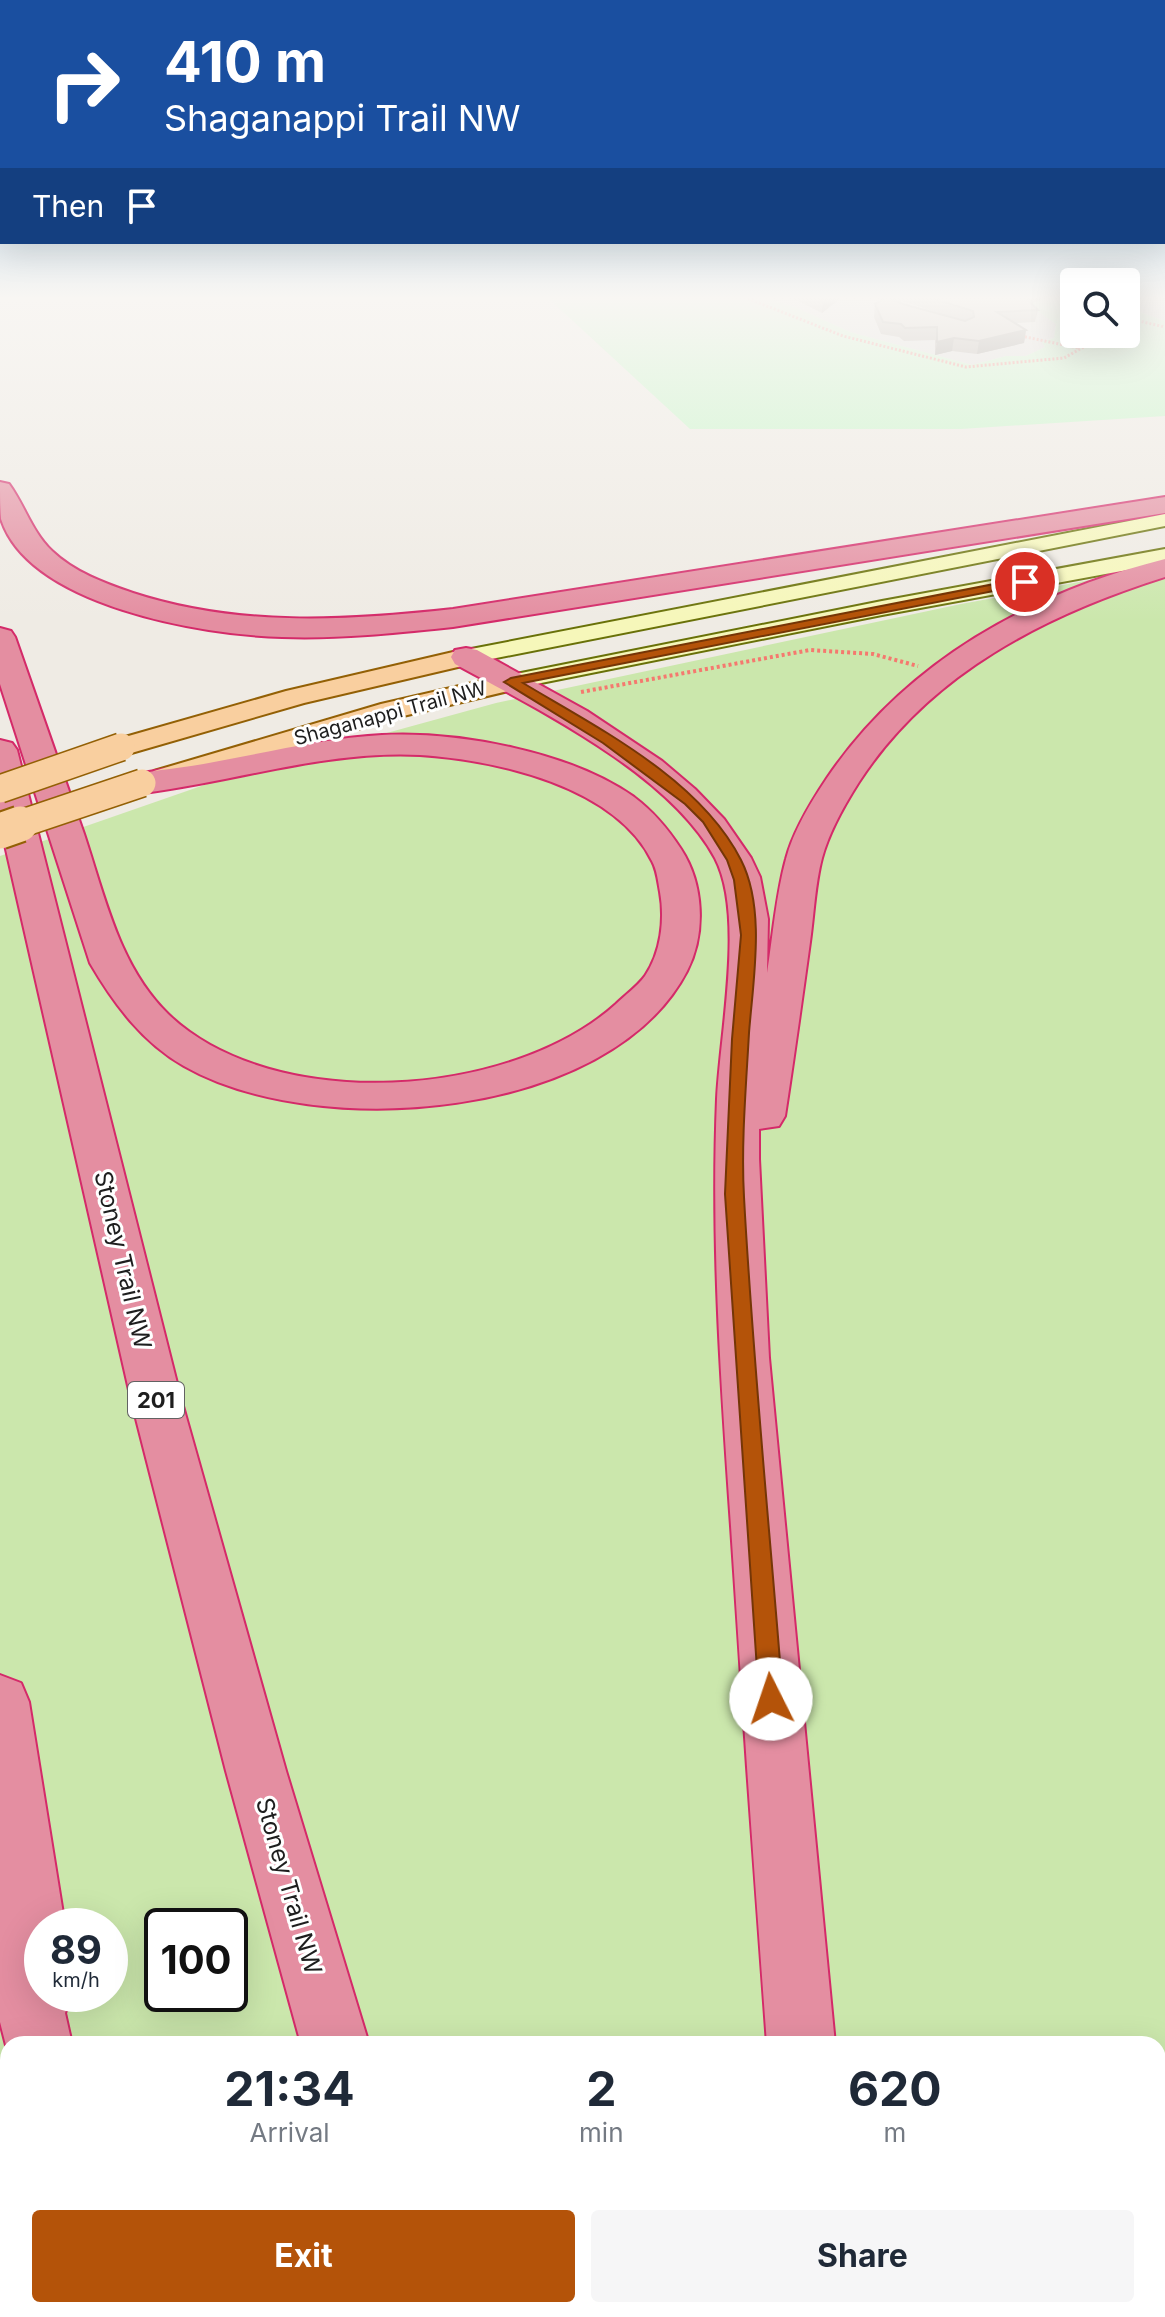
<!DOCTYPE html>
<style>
:root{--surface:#fff;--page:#f6f6f7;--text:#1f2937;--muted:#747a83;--accent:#b45309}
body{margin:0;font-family:Inter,sans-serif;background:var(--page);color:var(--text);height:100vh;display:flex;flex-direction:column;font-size:30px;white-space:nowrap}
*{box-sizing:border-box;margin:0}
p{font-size:26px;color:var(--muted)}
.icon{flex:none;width:44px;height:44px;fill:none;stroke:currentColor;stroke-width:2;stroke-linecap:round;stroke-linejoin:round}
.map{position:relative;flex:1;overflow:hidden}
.sheet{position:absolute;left:0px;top:2036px;width:1166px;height:282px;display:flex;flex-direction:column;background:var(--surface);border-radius:24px 24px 0 0;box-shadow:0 8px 32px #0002}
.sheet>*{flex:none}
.guide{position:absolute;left:0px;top:0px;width:1166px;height:244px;box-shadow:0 8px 32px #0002;background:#1a4fa0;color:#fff;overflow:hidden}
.fabs{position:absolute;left:1060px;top:268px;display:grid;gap:16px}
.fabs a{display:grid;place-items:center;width:80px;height:80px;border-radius:8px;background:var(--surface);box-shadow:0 8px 32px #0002;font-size:40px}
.speed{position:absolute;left:24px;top:1908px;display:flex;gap:16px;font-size:40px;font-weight:700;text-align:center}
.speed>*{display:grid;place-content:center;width:104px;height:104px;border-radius:50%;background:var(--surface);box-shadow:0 8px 32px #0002;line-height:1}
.speed small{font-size:20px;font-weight:400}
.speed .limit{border:4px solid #111;border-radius:12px;background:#fff;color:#111}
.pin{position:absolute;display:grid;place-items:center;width:68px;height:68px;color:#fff;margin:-34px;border:4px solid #fff;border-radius:50%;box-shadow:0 2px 8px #0007}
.me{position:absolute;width:88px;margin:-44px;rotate:356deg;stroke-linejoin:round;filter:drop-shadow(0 0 6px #0008)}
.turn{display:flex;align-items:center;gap:28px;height:168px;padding:0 32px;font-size:36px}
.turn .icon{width:104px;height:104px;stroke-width:2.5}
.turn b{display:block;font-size:56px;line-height:68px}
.then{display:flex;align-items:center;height:76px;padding:0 32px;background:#0003;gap:16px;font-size:30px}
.eta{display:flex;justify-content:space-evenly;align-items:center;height:136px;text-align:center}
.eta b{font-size:48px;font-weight:700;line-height:56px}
.action{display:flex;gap:16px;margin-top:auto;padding:16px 32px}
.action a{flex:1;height:92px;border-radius:8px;background:var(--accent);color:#fff;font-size:32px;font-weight:700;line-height:92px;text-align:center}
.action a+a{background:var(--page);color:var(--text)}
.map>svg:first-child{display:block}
</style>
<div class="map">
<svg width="1165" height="2317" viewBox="0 0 1165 2317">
<rect width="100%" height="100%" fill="#efebe4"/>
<!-- residential -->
<g fill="#dcdbdb">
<polygon points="762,297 985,297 1032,307 1056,324 1054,338 1045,340 1045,347 1026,356 1006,356 972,365 850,332 795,307"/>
<polygon points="1126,297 1165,297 1165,321 1126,307"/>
</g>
<!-- grass -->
<path fill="#cbe7ac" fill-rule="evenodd" d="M1165 566V2317H0V856L230 776 496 703 961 604ZM42 1926H110V1994H42ZM162 1926H230V1994H162ZM8 2044H1158V2310H8Z"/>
<!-- park -->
<polygon fill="#c2f7c5" points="547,297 761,297 795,307 850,332 972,365 1006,356 1026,356 1045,347 1042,342 1054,338 1056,324 1032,307 986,297 1074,297 1074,334 1126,334 1126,307 1165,321 1165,416 961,429 690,429"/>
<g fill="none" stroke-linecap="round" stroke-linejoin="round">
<!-- secondary casing -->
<g stroke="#697108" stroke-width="4">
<g id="secondary">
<polygon points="1165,514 1165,526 466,664 458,662 454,657 458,652 466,650"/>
<polygon points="1165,549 1165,563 882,615 511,689 502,687 499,682 502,677 511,675 882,601"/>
</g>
</g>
<!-- primary casing -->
<g stroke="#936005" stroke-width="4">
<g id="primary">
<polygon points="466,649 475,651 479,657 475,663 304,703 121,756 111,753 107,747 111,741 286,691"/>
<polygon points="511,674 521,676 525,682 521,688 399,717 164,786 154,783 149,777 154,771 381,704"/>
</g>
</g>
<!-- motorway casing -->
<g stroke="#d42a69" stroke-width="4">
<g id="motorway">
<path d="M0 482 9 484C25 506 32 532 52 551 74 572 104 583 133 593 237 627 345 621 453 609L1165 497V513L453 627C396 633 339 639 282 637 203 635 29 606 1 519 0 508 0 493 0 482Z"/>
<path d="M1165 559V577C1045 615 930 673 859 782 845 804 829 832 822 858 815 884 814 914 810 942 802 1000 794 1058 785 1116L779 1126 759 1129V1159L769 1358 835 2044H767C754 1871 742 1699 731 1526 721 1384 711 1242 717 1099 720 1033 745 915 715 858 669 773 537 709 455 664L451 657 455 650 466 648 477 650 587 711 662 761 695 789 724 819 751 858 760 877 768 919 767 973C773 935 776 895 786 859 793 831 811 802 827 778 906 662 1030 593 1165 559Z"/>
<path d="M0 628 11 631 15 637C38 703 61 769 84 834 105 897 119 966 168 1014 273 1115 511 1099 616 1004 625 995 637 987 645 976 661 952 665 920 660 892 658 881 657 870 652 861 615 786 496 760 420 755 326 750 234 782 142 793L130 790 125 783 130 776C157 769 186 768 214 762 270 752 325 738 382 735 458 731 571 752 634 797 654 812 668 829 681 849 704 884 706 934 687 971 610 1120 317 1142 184 1066 142 1042 114 1004 90 963L0 684Z"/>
<polygon points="0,740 12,743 17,750 181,1399 286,1771 369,2044 301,2044 226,1771 131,1399 0,823"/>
<polygon points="0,1675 21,1683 29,1702 65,1926 42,1926 42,1994 73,1994 65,2013 72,2044 8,2044 8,2053 0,2022"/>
<polygon points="57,2310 131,2310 133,2317 59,2317"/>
<polygon points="377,2310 451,2310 453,2317 379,2317"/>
<polygon points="794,2310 868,2310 869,2317 795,2317"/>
</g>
</g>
<!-- path-far1 -->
<g stroke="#f5796f" stroke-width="3" stroke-dasharray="2 2" stroke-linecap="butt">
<polyline points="744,297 843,336 966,367 1064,358 1107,334"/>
<polyline points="1067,297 1074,299"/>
<polyline points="1126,318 1165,327"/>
<polyline points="1021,336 1078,348"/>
</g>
<!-- path -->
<polyline stroke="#f5796f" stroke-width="4" stroke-dasharray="3 3" stroke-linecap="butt" points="581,692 810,650 873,654 918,666"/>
<!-- secondary -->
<use href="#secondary" fill="#f6f7ba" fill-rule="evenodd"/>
<!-- primary -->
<use href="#primary" fill="#f9cf9f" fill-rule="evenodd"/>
<!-- motorway -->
<use href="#motorway" fill="#e48ea1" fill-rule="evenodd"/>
<!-- primary-bridge-far1 casing -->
<g stroke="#936005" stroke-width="30" stroke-linecap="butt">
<g id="primary-bridge-far1">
<polyline points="0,789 121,747"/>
<polyline points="14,826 142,783"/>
</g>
</g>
<!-- primary-bridge casing -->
<g stroke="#936005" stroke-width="39" stroke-linecap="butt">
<polyline id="primary-bridge" points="0,831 20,824"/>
</g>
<!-- primary-bridge-far1 -->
<use href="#primary-bridge-far1" stroke="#f9cf9f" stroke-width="27"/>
<!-- primary-bridge -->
<use href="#primary-bridge" stroke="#f9cf9f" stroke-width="35"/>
</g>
<!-- wall -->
<g fill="#a8a09b">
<polygon points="790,297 842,297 822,313"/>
<polygon points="898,297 1048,297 1031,303 1038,310 1035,322 1016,323 1026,330 1024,343 977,354 952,351 935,355 935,340 904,341 899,337 881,334 874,317 875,304 903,304 950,317 897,299"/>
</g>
<!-- shaded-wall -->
<g fill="#88827e">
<polygon points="828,297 842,297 822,313 823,301"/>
<polygon points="1022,297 1048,297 1021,307"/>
<polygon points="1026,330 1024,343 977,354 979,341"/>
<polygon points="954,338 952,351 935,355 937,342"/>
</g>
<!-- building -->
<g fill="#c3bab4" stroke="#88827e" stroke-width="2">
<polygon points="815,297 828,297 823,301"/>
<polygon points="886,297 888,297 903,304 965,321 974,317 973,311 928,297 1025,297 1038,310 997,312 1026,330 979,341 954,338 937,342 937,327 905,328 901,324 883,322 875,304"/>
</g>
<!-- sky -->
<linearGradient id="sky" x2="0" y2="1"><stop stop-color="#8dbfe3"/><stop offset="0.48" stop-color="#f8f6f3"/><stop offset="1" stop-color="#f8f6f3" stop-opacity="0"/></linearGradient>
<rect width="1165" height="621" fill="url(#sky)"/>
<!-- route -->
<path fill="#b45309" stroke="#753606" stroke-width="2" d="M1025 578 1031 582 1029 584 523 683C598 728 700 779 741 860 766 909 753 980 749 1033 746 1087 741 1144 744 1197 753 1364 770 1532 783 1699L779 1707 771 1710 762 1707 759 1699 725 1194 732 1039 741 935 734 880 727 860 703 822 685 804 603 743 504 682 511 678Z"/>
<g text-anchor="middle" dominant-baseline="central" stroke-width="6" stroke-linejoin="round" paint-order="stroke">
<!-- far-street labels -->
<g font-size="20" fill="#1e1e1e" stroke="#fff">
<text transform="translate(390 713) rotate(-15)">Shaganappi Trail NW</text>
</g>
<!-- shield labels -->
<rect fill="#fff" stroke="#626262" stroke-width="2" x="128" y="1382" width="56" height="36" rx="6"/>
<g font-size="22" font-weight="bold" fill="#1e1e1e">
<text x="156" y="1400">201</text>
</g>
<!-- street labels -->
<g font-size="24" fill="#1e1e1e" stroke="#fff">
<text transform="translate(123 1260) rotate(77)">Stoney Trail NW</text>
<text transform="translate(289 1886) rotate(74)">Stoney Trail NW</text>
</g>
</g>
</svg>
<div class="fabs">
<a><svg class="icon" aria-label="search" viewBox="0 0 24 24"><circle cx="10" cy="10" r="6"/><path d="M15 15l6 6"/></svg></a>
</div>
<div class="speed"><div>89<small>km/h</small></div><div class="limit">100</div></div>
<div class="pin" style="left:1025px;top:582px;background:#d93025"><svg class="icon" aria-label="arrive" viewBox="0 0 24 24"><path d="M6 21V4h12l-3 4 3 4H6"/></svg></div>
<svg class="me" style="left:771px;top:1699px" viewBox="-20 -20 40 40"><circle r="19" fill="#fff"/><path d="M0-13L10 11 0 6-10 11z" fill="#b45309"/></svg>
<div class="guide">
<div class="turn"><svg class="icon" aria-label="right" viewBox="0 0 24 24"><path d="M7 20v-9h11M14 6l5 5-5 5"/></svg><div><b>410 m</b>Shaganappi Trail NW</div></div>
<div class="then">Then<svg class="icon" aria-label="arrive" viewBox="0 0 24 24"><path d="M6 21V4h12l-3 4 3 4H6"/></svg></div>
</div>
<section class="sheet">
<div class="eta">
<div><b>21:34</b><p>Arrival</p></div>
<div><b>2</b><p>min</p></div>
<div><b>620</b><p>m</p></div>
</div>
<div class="action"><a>Exit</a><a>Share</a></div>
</section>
</div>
